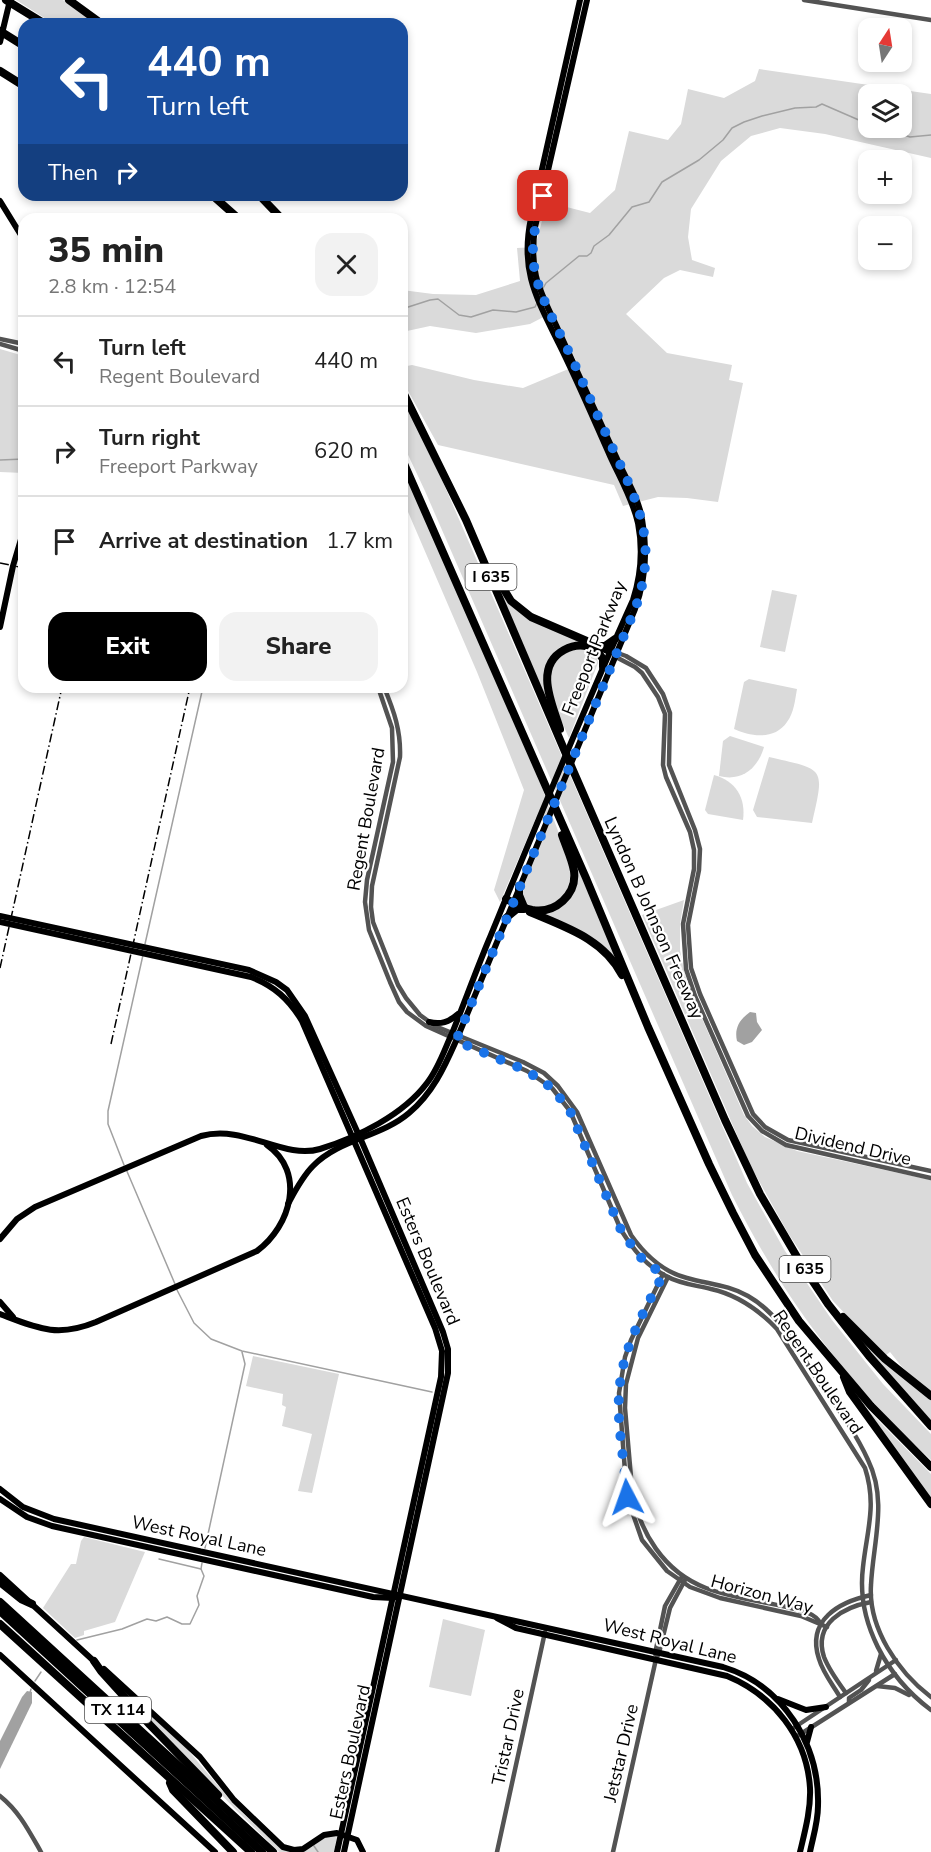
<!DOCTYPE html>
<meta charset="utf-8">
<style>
:root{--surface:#fff;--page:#f2f2f2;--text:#222;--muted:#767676;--line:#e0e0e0;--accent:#000}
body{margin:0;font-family:"Nunito Sans",sans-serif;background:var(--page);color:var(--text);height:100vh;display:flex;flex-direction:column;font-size:22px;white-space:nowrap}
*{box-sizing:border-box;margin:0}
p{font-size:20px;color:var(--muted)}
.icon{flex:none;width:33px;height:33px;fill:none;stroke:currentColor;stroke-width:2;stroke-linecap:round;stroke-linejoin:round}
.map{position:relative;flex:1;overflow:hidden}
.details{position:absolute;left:18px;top:213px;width:390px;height:480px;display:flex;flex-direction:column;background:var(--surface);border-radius:18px;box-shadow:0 3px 9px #0003}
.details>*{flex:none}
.top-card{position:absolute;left:18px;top:18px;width:390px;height:183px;border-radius:18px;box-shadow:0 3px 9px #0003;background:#1a4fa0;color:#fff;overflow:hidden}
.needle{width:39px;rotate:12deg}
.buttons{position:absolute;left:858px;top:18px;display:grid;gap:12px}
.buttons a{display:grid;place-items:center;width:54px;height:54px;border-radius:12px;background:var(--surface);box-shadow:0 3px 9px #0003;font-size:30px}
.pin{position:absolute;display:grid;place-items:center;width:51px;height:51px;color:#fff;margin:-26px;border-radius:12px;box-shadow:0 3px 9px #0006}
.me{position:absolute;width:66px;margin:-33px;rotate:356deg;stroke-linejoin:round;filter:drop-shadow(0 0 4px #0008)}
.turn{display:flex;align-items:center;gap:21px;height:126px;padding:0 30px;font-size:27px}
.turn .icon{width:78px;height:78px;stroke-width:2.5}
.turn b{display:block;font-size:42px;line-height:51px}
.then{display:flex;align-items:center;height:57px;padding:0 30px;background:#0003;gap:12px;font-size:22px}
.round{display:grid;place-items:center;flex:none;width:63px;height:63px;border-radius:18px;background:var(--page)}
.overview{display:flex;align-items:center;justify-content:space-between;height:102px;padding:0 30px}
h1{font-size:36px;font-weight:800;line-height:45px}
.button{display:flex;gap:12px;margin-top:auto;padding:12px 30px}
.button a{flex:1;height:69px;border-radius:18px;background:var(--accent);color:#fff;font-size:24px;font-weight:800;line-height:69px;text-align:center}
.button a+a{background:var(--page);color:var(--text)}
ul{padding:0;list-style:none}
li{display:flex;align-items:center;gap:18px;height:90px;padding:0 30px;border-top:2px solid var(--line)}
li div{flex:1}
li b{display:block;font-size:22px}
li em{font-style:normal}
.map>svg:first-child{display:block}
</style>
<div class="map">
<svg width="931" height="1852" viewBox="0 0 931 1852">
<rect width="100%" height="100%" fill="#fff"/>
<!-- green -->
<g fill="#dadada" fill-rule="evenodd">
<polygon points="16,0 63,0 96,24 54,24"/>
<path d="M759 69 931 94V158L825 134 780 128 751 136 721 161 691 209 688 237 692 260 715 268 713 277 680 270 664 278 626 314 667 353 732 365 729 380 743 383 718 502 687 498 658 497 623 506 614 485 438 445 402 380V367L412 365 474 380 523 388 578 365 553 312 530 324 476 333 430 326 407 331 402 337V290L433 294 476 295 520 281 517 248 535 247 547 202 590 213 615 190 629 131 668 140 681 124 688 89 724 98 755 81ZM868 94H902V128H868Z"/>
<polygon points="0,349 24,356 24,473 0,472"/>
<path d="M402 397 442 480 747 1183 785 1251 832 1320 883 1384 931 1434V1460C868 1402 811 1334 767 1259 755 1239 743 1217 732 1195L425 491 402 442Z"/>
<polygon points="402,465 541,785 561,839 571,872 567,893 557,903 541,907 533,907 524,902 521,894 547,822 536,818 500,902 494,890 524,790 477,672 402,498"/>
<polygon points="499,588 509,602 591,645 554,655 547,700"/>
<polygon points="772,590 797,595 785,652 760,647"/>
<path d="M580 649 596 654 598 663 569 738C557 709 527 655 580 649Z"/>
<path d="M749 679 797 689C795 700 794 713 787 722 775 740 751 737 734 729L744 682Z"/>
<path d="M730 736 764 747C758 768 742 782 719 776L723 741Z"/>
<path d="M769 757C825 770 825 766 812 823L757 817 753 810Z"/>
<path d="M714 775C736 781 746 798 743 820L708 814 705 810Z"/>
<polygon points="572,856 621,967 606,950 534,913 570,896"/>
<polygon points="684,900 680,924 680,950 684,971 690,991 744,1115 752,1126 765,1137 797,1151 931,1180 931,1393 902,1367 890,1352 885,1356 833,1301 788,1233 750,1165 642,915"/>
<polygon points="858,1336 885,1362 931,1400 931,1420 890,1377"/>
<polygon points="253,1356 339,1374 312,1493 298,1491 312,1434 282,1426 286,1407 282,1405 283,1394 246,1386"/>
<polygon points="865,1407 931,1474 931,1501"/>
<polygon points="84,1537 145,1552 115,1622 84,1631 84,1635 75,1638 43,1608 71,1564 76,1564 81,1541"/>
<polygon points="443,1619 485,1630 471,1696 429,1687"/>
<polygon points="127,1694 187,1749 237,1808 281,1848 302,1851 312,1847 326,1836 337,1836 334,1852 279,1852 236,1810 142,1712"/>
</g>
<!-- water -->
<g fill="#a1a1a1">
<path d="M750 1012 756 1013 757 1022 762 1030 752 1042 744 1045 737 1041C734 1028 740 1019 750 1012Z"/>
<polygon points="27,1691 32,1692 32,1703 0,1769 0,1741 22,1697"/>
</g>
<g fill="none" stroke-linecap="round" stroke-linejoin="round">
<!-- stream -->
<g stroke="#a1a1a1" stroke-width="1.5">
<polyline points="883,128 910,137 931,135"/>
<polyline points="542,290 546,283 579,256 587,256 591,253 594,246 609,235 632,207 649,202 662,182 699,160 723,140 732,128 744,122 762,116 795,108 816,107 822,104 868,124"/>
<polyline points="402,309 430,300 438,299 459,315 471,317 493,310 516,312 535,307 537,303"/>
<polyline points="0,460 24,459"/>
<polyline points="145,944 203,687"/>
<polyline points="124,1165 108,1124 108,1111 143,955"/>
<polyline points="126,1169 175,1284"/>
<polyline points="176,1288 194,1323 211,1339 242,1351 432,1392"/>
<polyline points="205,1548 245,1364 242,1352"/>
<polyline points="159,1559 201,1569"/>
<polyline points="77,1640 122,1629 147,1619 156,1621 167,1617 182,1624 190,1624 199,1605 197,1596 204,1576 201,1569 202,1563"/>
<polyline points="35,1681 41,1672"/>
<polyline points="30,1693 31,1689"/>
<polyline points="314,1846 318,1852"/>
</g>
<!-- minor -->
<g stroke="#535353" stroke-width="4.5">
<polyline points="804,0 931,20"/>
<polyline points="0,339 24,344"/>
<polyline points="0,344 24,351"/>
<polyline points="615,652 626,656 646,668 663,694 670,713 669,765 695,830 700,849 699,870 688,925 691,968 700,994 753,1114 765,1127 788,1140 931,1171"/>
<polyline points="614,656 635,667 642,673 658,697 665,714 663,765 666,777 690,832 694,850 694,869 683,924 686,969 695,996 748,1116 762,1131 786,1145 931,1178"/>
<path d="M378 687 392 728 393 762 367 880 365 902 369 930 390 982 399 1002 407 1012 426 1026 527 1071 552 1088 570 1111 621 1230C633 1249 645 1265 666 1276 680 1284 695 1285 711 1289 738 1295 758 1309 777 1329L865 1468C877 1505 867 1530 863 1567 856 1623 887 1677 931 1710"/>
<path d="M384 687C394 711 401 731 400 757L372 886 371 907 373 922 398 985 406 998 420 1015 435 1026 523 1062 544 1073 558 1086 577 1112 631 1235C645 1255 663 1272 687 1278 708 1284 729 1285 748 1296 781 1315 797 1349 817 1379 835 1405 855 1431 868 1460 888 1501 873 1542 871 1585 868 1628 898 1672 931 1697"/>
<polyline points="663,1274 631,1340 625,1357 619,1393 627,1497 642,1540 667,1571 690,1587 720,1598 801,1616 827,1627"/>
<path d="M668 1277 638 1338 626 1384 625 1408 632 1489C639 1532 664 1572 706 1588 732 1598 761 1601 787 1607 798 1610 815 1612 820 1623"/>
<polyline points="655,1654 665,1606 681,1578"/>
<polyline points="876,1671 881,1654"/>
<polyline points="877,1686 895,1688 909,1695"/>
<path d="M846 1693C838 1682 829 1670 824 1657 813 1623 844 1607 871 1602"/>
<path d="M840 1697C833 1685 823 1673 819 1659 806 1620 839 1602 871 1595"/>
<polyline points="849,1702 849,1698 861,1690 869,1680"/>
<polyline points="792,1729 896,1660"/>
<polyline points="796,1737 895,1674"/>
<path d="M0 1796C19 1811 29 1831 41 1852"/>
<polyline points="497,1852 545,1632"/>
<polyline points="613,1852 656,1659 659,1653 670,1608 685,1580"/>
</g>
<!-- major -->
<g stroke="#000" stroke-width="6">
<polyline points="0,42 10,0"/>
<polyline points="0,201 24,240"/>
<polyline points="0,627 13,566 24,529"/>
<polyline points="0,916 249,970 276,982 287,990 305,1016 361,1140 443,1332 448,1349 448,1373 344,1852"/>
<path d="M0 922 251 977C274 986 289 999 302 1021L435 1328 442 1351 441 1377 337 1852"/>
<path d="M429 1022C441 1025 449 1022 458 1014"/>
<path d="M288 1204C295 1191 302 1177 313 1166 339 1139 381 1137 409 1113 432 1094 444 1068 456 1041L635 609C646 579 648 551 642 519 639 499 626 479 618 461 599 419 580 377 561 336 542 293 528 277 535 227L587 0"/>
<path d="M0 1239 17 1219 35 1207 201 1136C245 1124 283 1160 320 1149 358 1137 403 1115 427 1083 439 1068 445 1048 453 1031 465 1001 476 971 488 942 535 828 582 713 633 600 641 575 643 549 638 523 633 500 620 478 610 456 593 418 577 380 559 344 536 297 520 271 531 218L580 0"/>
<polyline points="0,1302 13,1317"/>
<path d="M0 1314C37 1328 57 1338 96 1322L257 1251C291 1226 306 1172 267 1145"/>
<path d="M0 1489 23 1507 54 1519 723 1667C783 1685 820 1745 818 1806 818 1822 813 1837 810 1852"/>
<polyline points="0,1499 27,1517 52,1526 373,1597 393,1598 396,1597"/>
<polyline points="0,1575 96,1663"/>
<path d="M497 1618 516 1628 727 1676C773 1695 807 1737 810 1788 811 1809 805 1831 800 1852"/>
<polyline points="0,1655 215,1852"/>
<polyline points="104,1669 200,1757 234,1800 283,1847 294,1850 303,1849 324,1835 337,1833 357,1840 363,1852"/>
<polyline points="778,1699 806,1710 826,1707"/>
<polyline points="807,1742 811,1727"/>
</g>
<!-- highway -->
<g stroke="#000" stroke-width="8">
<polyline points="6,0 45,24"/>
<polyline points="69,0 102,24"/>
<polyline points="0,31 24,46"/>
<polyline points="0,71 24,86"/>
<polyline points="212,195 239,219"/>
<polyline points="259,195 282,219"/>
<polyline points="402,390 466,520 572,768 725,1120 760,1194 800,1262 828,1304 869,1356 931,1426"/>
<polyline points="402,459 586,878 648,1027 709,1164 733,1213 755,1255 799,1321 871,1406 931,1467"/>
<polyline points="495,575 511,601 531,617 610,651"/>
<polyline points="598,646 605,646 615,639"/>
<polyline points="596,649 603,659 603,667"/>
<path d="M560 729C553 705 533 667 564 650 573 645 583 644 592 648"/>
<polyline points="519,886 519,895 524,907"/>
<path d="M506 899C514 903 523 908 532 910 555 914 577 895 574 871 572 859 566 847 562 835"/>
<path d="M530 912C565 927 604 939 622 975"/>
<polyline points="506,918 517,909 524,909"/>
<polyline points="843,1317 885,1359 931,1396"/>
<polyline points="844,1377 850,1392 931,1504"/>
<polyline points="0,1582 21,1599 32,1604"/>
<polyline points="0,1602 273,1852"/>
<polyline points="0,1611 262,1852"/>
<polyline points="0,1624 251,1852"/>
<polyline points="94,1661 101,1671 150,1725 218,1795"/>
<polyline points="170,1783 173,1790 233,1852"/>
</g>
<!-- rail -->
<g stroke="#000" stroke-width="1.5" stroke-dasharray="9 3 1.5 3" stroke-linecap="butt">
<polyline points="0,563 24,568"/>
<polyline points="0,968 62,687"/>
<polyline points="111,1044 190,687"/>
</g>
</g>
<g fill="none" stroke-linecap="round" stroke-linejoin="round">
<!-- route -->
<path stroke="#1a73e8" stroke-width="10" stroke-dasharray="0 18" d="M543 196C538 215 532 235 533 255 534 283 547 307 559 332 575 363 588 395 603 427 632 493 662 535 635 609L456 1041 527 1071 552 1088 570 1111 621 1230 639 1256 663 1275C643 1313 621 1351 619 1395 617 1428 625 1464 627 1497"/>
</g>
<g text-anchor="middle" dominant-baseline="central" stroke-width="4.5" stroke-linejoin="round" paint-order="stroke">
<!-- shield labels -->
<g fill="#fff" stroke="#4c4c4c" stroke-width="1.5">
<rect x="465.5" y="564" width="51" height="26" rx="4.5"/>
<rect x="779.5" y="1256" width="51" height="26" rx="4.5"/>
<rect x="85" y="1697" width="66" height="26" rx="4.5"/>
</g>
<g font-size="16" font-weight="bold" fill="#000">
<text x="491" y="577">I 635</text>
<text x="805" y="1269">I 635</text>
<text x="118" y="1710">TX 114</text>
</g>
<!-- street labels -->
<g font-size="18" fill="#000" stroke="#fff">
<text transform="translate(594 648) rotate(-68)">Freeport Parkway</text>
<text transform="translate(366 819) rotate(-80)">Regent Boulevard</text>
<text transform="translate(654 918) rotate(66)">Lyndon B Johnson Freeway</text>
<text transform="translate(853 1146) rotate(13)">Dividend Drive</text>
<text transform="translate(428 1261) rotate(67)">Esters Boulevard</text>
<text transform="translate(818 1372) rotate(56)">Regent Boulevard</text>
<text transform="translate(199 1536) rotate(12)">West Royal Lane</text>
<text transform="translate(762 1594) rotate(15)">Horizon Way</text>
<text transform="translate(670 1641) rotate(14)">West Royal Lane</text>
<text transform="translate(508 1737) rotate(-78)">Tristar Drive</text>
<text transform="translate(350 1752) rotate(-78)">Esters Boulevard</text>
<text transform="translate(621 1753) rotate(-77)">Jetstar Drive</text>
</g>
</g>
</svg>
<div class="buttons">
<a><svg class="needle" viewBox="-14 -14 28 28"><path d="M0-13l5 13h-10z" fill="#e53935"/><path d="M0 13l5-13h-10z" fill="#767676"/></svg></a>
<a><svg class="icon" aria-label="layers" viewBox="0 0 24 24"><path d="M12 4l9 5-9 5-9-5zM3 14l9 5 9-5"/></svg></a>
<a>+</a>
<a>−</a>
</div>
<div class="pin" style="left:543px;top:196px;background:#d93025"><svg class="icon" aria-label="arrive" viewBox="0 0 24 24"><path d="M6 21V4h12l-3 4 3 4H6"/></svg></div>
<svg class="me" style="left:627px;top:1497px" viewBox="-20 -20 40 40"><path d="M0-17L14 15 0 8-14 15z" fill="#1a73e8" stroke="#fff" stroke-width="4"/></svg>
<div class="top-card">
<div class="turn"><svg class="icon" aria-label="left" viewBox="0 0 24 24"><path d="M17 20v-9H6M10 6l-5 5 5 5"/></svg><div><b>440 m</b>Turn left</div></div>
<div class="then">Then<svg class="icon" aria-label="right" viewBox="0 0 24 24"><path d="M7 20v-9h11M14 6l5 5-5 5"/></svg></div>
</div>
<section class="details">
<div class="overview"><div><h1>35 min</h1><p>2.8 km · 12:54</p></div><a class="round"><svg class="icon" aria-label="close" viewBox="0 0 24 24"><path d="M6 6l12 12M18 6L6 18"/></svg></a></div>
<ul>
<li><svg class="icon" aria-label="left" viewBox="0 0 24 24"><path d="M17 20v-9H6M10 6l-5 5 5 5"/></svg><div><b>Turn left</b><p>Regent Boulevard</p></div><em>440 m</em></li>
<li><svg class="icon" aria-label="right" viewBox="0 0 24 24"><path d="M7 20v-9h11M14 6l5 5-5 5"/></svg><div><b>Turn right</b><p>Freeport Parkway</p></div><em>620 m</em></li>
<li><svg class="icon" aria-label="arrive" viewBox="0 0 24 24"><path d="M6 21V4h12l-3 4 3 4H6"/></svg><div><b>Arrive at destination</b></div><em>1.7 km</em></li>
</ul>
<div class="button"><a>Exit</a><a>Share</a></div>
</section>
</div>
